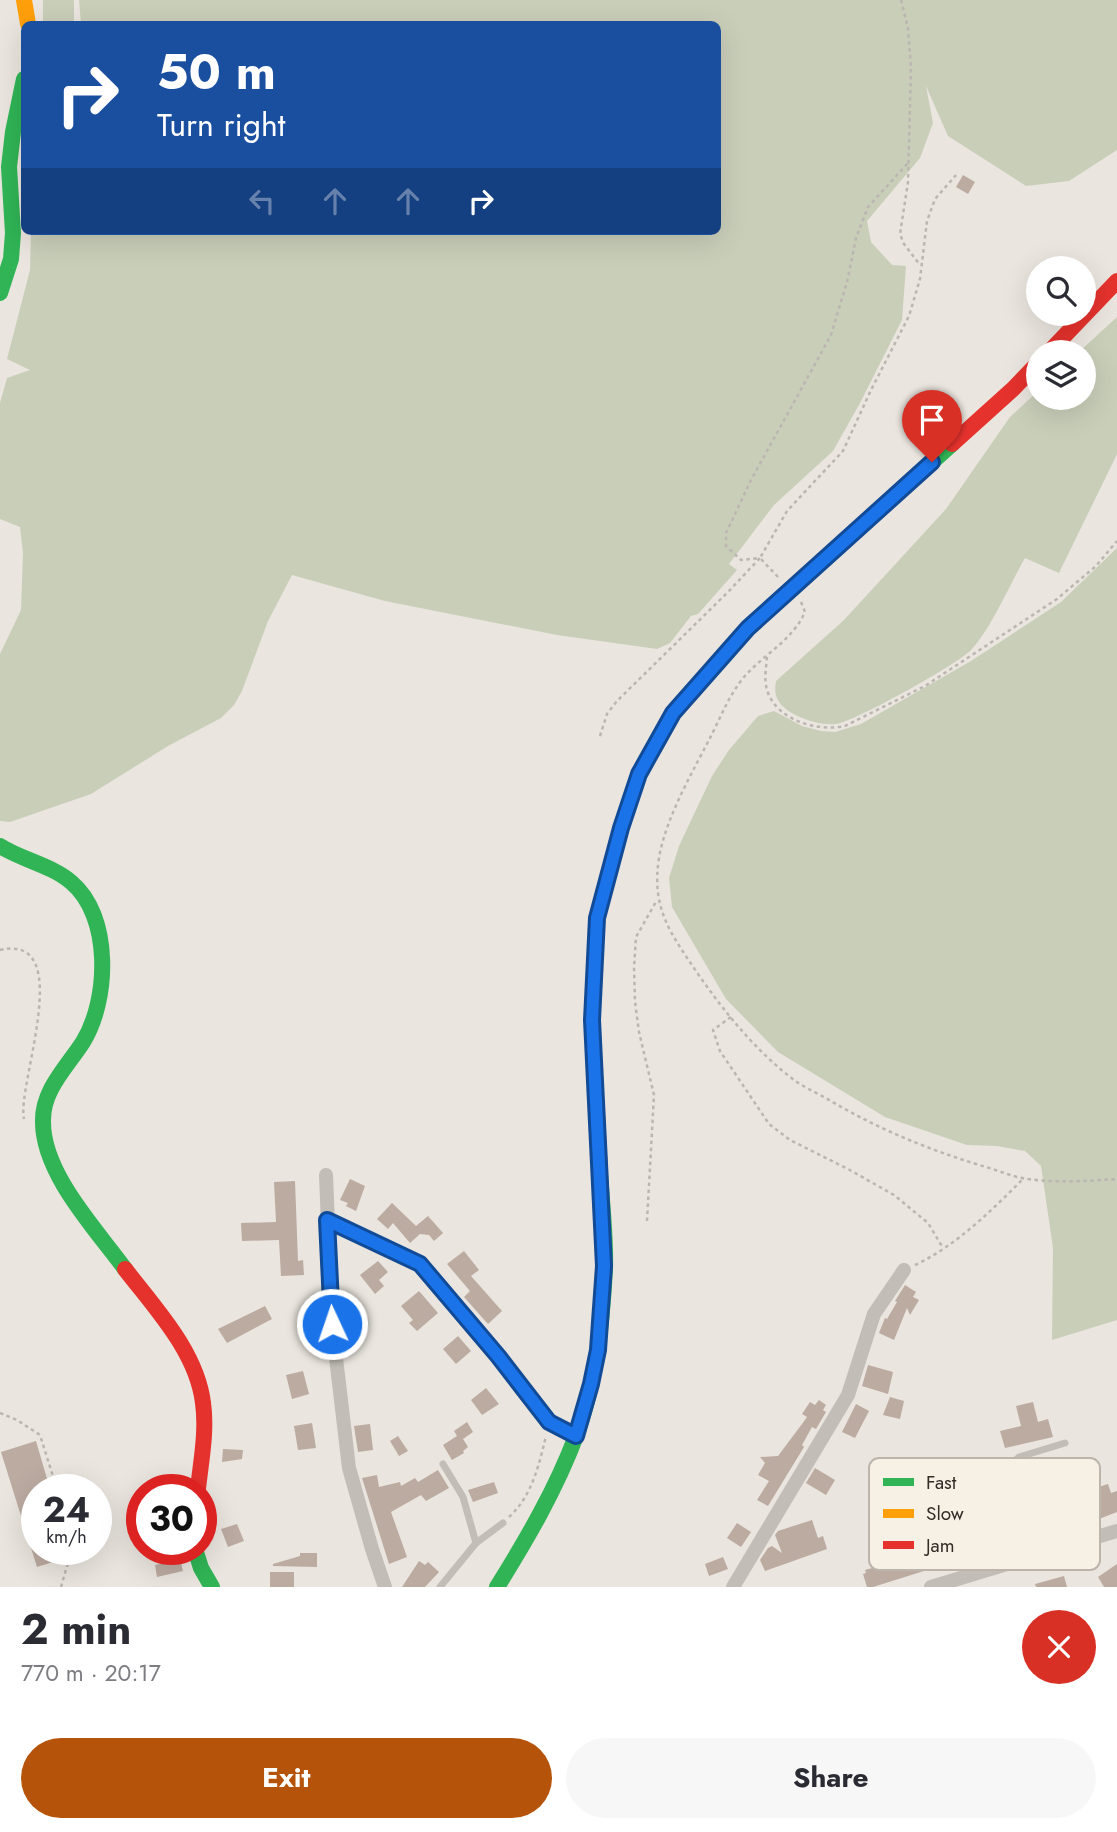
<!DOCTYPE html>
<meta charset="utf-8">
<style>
:root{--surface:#fff;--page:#f7f7f7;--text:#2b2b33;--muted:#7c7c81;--accent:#b45309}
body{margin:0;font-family:Jost,sans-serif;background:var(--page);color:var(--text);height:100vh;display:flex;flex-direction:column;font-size:26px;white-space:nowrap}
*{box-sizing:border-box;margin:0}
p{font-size:23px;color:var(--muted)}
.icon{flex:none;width:38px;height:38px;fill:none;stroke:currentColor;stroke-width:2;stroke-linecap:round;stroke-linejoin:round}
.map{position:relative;height:1587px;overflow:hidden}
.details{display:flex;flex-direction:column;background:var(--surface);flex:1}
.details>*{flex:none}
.hud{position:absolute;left:21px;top:21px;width:700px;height:214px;border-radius:10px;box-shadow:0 7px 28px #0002;background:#1a4fa0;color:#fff;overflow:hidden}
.tools{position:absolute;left:1026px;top:256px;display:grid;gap:14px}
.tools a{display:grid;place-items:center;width:70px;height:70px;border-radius:50%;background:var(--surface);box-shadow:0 7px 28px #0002;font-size:35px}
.speed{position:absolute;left:21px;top:1474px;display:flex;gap:14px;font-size:35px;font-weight:700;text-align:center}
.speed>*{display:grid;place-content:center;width:91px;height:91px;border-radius:50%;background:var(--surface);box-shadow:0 7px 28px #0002;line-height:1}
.speed small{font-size:18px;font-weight:400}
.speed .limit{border:10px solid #d22;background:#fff;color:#111}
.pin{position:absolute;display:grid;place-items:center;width:60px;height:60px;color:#fff;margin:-72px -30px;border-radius:50% 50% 50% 0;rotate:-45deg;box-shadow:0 0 7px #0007}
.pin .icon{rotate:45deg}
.me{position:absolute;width:77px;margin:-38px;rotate:357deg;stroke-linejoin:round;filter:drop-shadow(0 0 5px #0008)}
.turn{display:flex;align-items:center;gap:24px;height:147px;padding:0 21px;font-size:32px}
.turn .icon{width:91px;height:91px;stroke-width:2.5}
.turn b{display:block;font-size:49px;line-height:60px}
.lanes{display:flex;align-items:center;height:66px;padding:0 21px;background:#0003;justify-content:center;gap:35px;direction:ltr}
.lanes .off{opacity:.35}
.round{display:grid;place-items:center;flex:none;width:74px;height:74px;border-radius:37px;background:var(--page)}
.overview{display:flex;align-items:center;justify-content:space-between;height:119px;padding:0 21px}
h1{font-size:42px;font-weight:700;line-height:52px}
.cta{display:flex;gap:14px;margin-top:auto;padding:14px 21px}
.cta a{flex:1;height:80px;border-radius:42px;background:var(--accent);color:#fff;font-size:28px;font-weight:700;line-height:80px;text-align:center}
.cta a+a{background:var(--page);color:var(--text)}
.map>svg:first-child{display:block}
</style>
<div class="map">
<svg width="1117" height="1587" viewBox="0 0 1117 1587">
<rect width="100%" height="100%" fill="#eae5de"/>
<!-- green -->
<g fill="#c9ceb9">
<rect x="43" y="0" width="31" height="24"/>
<polygon points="79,0 1117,0 1117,150 1069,181 1026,186 948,136 926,86 933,123 920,158 867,221 871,242 892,265 906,266 902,320 860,403 833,451 774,505 729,564 737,570 698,614 691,616 670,643 657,649 557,635 385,601 292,575 268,621 242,691 234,705 221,718 168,746 91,794 10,822 0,821 0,654 21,610 23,553 20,527 0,519 0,403 7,378 30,370 7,359 30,270 31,231 718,231 718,24 81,24"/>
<path d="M1117 317V454L1059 573 1025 558C1010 584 991 629 971 650 958 664 854 722 836 724 822 726 801 719 790 712 778 704 773 696 776 681L844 620 946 509 1010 417 1038 391V397H1083V352H1079Z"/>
<polygon points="1117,548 1117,1320 1052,1340 1053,1248 1041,1166 1025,1151 997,1146 967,1145 885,1117 778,1052 726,999 672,907 669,878 679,846 712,776 729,750 758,716 774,711 802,726 821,731 835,732 861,724 971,661 1061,602"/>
</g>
<!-- building -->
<g fill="#bcaba1">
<polygon points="963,175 975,182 968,194 956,187"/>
<polygon points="350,1179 365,1186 356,1211 346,1206 348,1203 340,1200"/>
<polygon points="295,1181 298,1261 303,1260 304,1275 281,1276 279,1240 242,1241 241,1223 276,1222 274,1182"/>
<polygon points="392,1203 416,1226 428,1216 443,1233 434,1241 429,1235 420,1234 410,1243 393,1223 388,1229 377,1219"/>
<polygon points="464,1251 479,1270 471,1276 502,1311 488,1324 464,1297 470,1291 447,1264"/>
<polygon points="378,1261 388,1272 379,1280 384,1286 375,1294 360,1275"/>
<polygon points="905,1285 916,1292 913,1297 919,1300 910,1315 907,1308 894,1340 879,1333 885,1318 887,1319 897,1302 895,1301"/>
<polygon points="419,1291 438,1313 417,1331 409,1323 413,1320 401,1306"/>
<polygon points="265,1306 272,1319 227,1343 218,1329"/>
<polygon points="458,1336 471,1351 456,1364 443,1349"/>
<polygon points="868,1365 893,1372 888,1394 862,1386"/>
<polygon points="303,1371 309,1394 292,1399 286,1375"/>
<polygon points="486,1388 499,1404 482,1415 471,1400"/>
<polygon points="890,1397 904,1401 900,1419 883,1415"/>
<polygon points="819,1400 826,1405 823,1410 826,1412 816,1429 812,1427 802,1445 804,1447 768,1506 757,1500 769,1481 758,1475 765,1463 760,1457 778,1456 802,1424 807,1417 802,1414 810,1402 815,1405"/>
<polygon points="1033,1402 1038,1422 1048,1419 1053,1437 1005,1448 1000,1431 1021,1426 1016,1406"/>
<polygon points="856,1404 869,1411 855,1438 842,1432"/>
<polygon points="467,1422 473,1432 463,1439 468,1447 463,1451 464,1453 452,1460 443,1445 457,1436 454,1431"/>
<polygon points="312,1423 316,1448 298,1450 294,1426"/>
<polygon points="370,1424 373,1450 358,1452 354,1426"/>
<polygon points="398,1436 408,1451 399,1456 390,1441"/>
<polygon points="36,1441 50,1489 37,1489 37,1549 88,1549 88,1551 37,1567 1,1452"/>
<polygon points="223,1449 243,1450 242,1459 222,1462"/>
<polygon points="815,1468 835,1480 826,1495 806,1483"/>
<polygon points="438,1470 449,1488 426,1501 421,1495 391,1512 407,1557 389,1564 362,1478 377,1475 379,1487 400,1482 401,1486 415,1478 418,1482"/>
<polygon points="494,1482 498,1493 473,1502 468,1490"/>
<polygon points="1108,1484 1111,1493 1117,1491 1117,1512 1099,1519 1089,1490"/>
<polygon points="812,1520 818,1538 823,1536 827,1549 765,1571 760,1560 768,1548 772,1546 782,1553 775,1535 778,1531"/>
<polygon points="737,1523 751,1532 741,1547 727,1538"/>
<polygon points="237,1524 244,1541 228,1547 221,1529"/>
<polygon points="300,1553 317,1553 317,1567 273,1566 273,1564 300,1556"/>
<polygon points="919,1555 924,1571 873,1587 867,1587 863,1574 866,1573 865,1570"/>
<polygon points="723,1557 728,1569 709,1576 705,1564"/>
<polygon points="180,1559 183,1571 157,1577 155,1565"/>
<polygon points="419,1561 425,1565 428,1562 439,1572 425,1587 402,1587"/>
<polygon points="1117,1564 1117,1587 1104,1587 1098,1577"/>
<rect x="270" y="1572" width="24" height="15"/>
<polygon points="1064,1576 1067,1587 1036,1587 1035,1584"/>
</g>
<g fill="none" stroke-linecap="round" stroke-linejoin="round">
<!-- path -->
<g stroke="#bbb6b0" stroke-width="2.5" stroke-dasharray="3.5 3.5" stroke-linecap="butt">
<polyline points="901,0 908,28 911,68 908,182 900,234 904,244 920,265"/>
<polyline points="778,577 760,558 787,511 843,451 871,390 909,316 920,279 927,221 935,199 956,175"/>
<path d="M801 602 805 612C792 641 764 654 744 677 730 694 723 712 713 732 694 770 666 816 659 858 651 909 671 934 698 974 726 1014 756 1051 794 1080 805 1088 819 1094 831 1101 880 1130 932 1151 986 1167 1000 1171 1013 1177 1027 1179 1058 1183 1087 1181 1117 1179"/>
<path d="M767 657C766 668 764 680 767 690 776 720 817 732 845 726L925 686 1057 599 1096 566 1117 541"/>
<polyline points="600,736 607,714 617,701 728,592 760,558 741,560 726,546 726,533 751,480 831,335 847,282 856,238 868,207 908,163"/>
<path d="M0 950C78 932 16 1087 24 1119"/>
<polyline points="731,1017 713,1030 720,1051 769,1124 790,1140 848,1169 894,1195 928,1223 943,1248"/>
<polyline points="647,1221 654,1095 639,1032 635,1002 634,968 636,937 657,900"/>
<path d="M915 1265C956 1246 992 1210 1024 1178"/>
<polyline points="0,1413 17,1420 40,1435 57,1489"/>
<path d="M509 1517C532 1496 539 1465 546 1436"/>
<polyline points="61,1587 67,1566 75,1552 74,1549"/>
</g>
<!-- lane -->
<g stroke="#c2bdb7" stroke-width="7">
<polyline points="443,1464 463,1497 476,1543"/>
<polyline points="1049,1551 1027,1523 1007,1468 1019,1457 1065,1443"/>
<polyline points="440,1587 476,1543 503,1523"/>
</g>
<!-- street -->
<g stroke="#c2bdb7" stroke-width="14">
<polyline points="326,1175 332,1324 349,1468 372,1549 385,1587"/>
<polyline points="327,1220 420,1264 498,1356 549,1422 576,1436"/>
<polyline points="733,1587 848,1395 874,1314 904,1270"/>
<polyline points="931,1587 1117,1531"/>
</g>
<!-- fast -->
<g stroke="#30b455" stroke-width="16">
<polyline points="0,293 11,259 13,233 9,167 13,132 24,79"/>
<path d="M0 846C22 860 51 865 71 882 112 916 109 1000 83 1042 67 1067 42 1090 43 1122 43 1174 96 1229 125 1269"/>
<polyline points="595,953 597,917 621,828 639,774 673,713 748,628 952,444"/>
<polyline points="195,1549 201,1568 212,1587"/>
<path d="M497 1587C527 1539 556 1489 576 1436 596 1383 602 1325 605 1269 606 1237 602 1205 600 1173"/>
</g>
<!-- slow -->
<polyline stroke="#ff9f0a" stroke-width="16" points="24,0 28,24"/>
<!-- jam -->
<g stroke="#e5322d" stroke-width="16">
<polyline points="1049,352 1117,281"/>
<polyline points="952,444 1013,389 1038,363"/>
<polyline points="595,953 592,1020 600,1173"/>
<path d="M125 1269C155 1308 197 1352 203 1403 207 1431 201 1461 198 1489"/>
</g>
</g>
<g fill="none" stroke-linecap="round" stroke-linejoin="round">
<!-- route casing -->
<g stroke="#114b97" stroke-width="18">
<polyline id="route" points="332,1324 327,1220 420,1264 498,1356 549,1422 576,1436 591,1384 598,1350 604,1266 592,1020 597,918 621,828 639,774 673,713 748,628 932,462"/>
</g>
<!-- route -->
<use href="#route" stroke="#1a73e8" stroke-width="12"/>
</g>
<!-- legend -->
<rect x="869" y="1458" width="231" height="112" rx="10" fill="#f7f0e5" stroke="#bcb5ac" stroke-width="2"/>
<rect x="883" y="1478" width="31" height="8" fill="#30b455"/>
<rect x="883" y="1509" width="31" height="9" fill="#ff9f0a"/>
<rect x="883" y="1541" width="31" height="8" fill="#e5322d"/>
<g font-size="19" fill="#322b26">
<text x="926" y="1489">Fast</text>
<text x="926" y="1520">Slow</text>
<text x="926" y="1552">Jam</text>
</g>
</svg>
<div class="tools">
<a><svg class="icon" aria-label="search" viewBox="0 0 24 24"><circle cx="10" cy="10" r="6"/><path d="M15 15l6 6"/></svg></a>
<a><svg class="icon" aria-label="layers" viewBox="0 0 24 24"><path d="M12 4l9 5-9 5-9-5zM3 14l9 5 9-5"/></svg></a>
</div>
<div class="speed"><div>24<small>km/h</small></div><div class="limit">30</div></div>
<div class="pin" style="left:932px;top:462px;background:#d93025"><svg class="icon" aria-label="arrive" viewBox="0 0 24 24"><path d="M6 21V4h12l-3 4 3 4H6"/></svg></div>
<svg class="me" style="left:332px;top:1324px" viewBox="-20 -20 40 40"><circle r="17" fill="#1a73e8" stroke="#fff" stroke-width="3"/><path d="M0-11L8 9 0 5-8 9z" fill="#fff"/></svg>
<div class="hud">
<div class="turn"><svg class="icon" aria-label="right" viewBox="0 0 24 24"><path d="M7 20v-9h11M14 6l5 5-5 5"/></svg><div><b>50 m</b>Turn right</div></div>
<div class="lanes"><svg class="icon off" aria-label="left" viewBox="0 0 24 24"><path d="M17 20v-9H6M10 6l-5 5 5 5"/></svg><svg class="icon off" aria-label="ahead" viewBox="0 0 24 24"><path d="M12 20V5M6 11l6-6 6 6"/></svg><svg class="icon off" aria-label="ahead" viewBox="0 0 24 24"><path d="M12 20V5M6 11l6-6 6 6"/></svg><svg class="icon" aria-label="right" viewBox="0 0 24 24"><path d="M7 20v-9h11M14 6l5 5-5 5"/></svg></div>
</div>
</div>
<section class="details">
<div class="overview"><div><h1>2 min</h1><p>770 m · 20:17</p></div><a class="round" style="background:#d93025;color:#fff"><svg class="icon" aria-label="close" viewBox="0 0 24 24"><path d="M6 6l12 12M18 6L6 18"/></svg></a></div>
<div class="cta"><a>Exit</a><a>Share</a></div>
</section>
